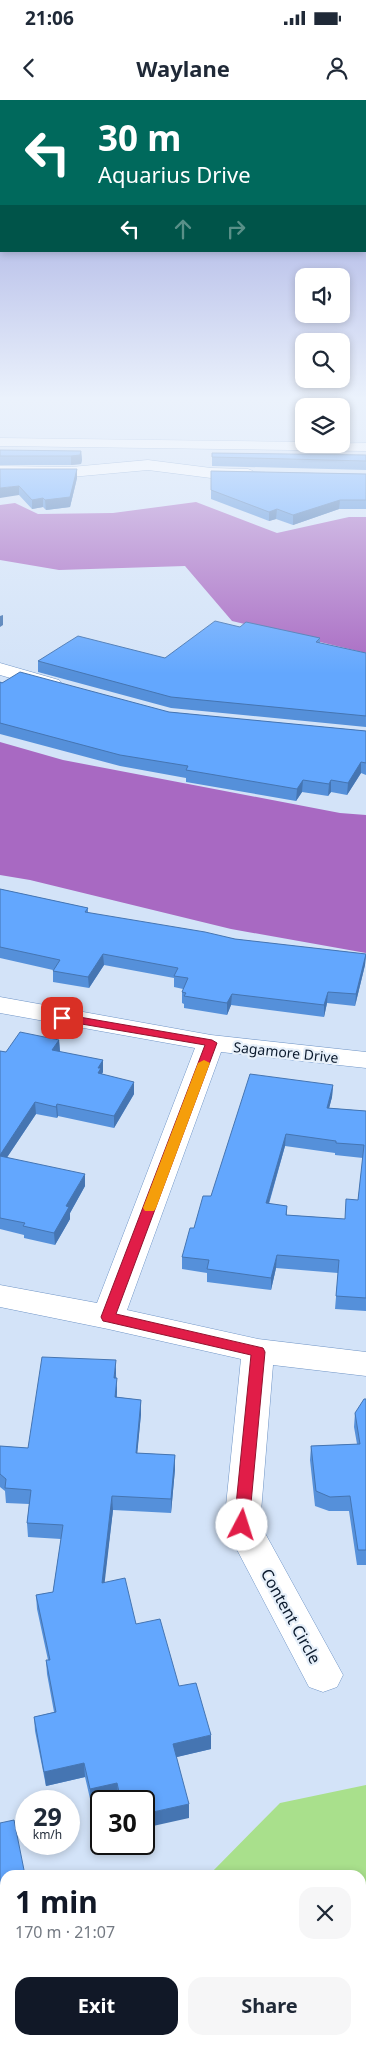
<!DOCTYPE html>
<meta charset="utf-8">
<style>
:root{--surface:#fff;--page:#f6f6f7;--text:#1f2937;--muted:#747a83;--accent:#111827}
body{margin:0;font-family:"Noto Sans",sans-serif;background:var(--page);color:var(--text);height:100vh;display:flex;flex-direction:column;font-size:19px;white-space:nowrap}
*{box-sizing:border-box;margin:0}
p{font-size:16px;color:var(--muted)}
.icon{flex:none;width:28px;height:28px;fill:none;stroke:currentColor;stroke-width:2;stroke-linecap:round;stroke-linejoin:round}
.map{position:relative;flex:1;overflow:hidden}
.details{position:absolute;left:0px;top:1770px;width:366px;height:175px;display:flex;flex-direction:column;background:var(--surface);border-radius:15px 15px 0 0;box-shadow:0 2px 8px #0003}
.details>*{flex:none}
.guide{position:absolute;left:0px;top:0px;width:366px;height:152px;box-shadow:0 2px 8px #0003;background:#00695c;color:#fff;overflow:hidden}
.buttons{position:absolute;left:295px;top:168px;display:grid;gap:10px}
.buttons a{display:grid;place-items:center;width:55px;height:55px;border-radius:10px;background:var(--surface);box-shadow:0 2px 8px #0003;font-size:25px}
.speed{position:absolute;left:15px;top:1690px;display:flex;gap:10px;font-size:25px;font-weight:700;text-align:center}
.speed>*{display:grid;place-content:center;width:65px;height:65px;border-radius:50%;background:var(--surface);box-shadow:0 2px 8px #0003;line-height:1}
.speed small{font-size:12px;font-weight:400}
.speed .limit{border:2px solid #111;border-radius:8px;background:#fff;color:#111}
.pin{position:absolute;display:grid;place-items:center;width:42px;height:42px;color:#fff;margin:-21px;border-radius:10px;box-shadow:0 2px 8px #0006}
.me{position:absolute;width:55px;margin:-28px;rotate:5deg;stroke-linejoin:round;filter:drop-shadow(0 0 4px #0008)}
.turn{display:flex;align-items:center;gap:18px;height:105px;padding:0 15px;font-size:22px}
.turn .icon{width:65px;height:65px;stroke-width:2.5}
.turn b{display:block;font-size:35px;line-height:42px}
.lanes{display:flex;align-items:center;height:48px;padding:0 15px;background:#0003;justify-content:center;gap:25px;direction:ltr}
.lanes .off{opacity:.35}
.round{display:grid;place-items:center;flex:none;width:52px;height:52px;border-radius:15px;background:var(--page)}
.overview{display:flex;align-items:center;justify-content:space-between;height:85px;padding:0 15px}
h1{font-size:30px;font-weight:700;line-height:38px;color:var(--accent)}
.button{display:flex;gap:10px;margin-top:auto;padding:10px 15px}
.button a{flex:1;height:58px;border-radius:15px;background:var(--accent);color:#fff;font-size:20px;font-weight:700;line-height:58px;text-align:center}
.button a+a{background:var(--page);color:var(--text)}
.status{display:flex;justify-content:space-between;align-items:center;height:35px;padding:0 25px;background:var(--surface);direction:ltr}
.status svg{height:14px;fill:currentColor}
header{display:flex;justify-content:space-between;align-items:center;height:65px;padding:0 15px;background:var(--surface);font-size:22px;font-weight:700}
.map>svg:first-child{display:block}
</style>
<div class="status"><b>21:06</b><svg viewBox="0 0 49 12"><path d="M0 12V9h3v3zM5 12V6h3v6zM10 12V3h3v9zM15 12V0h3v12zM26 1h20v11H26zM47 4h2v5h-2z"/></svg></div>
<header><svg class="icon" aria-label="back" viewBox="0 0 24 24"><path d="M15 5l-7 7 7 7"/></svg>Waylane<svg class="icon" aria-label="person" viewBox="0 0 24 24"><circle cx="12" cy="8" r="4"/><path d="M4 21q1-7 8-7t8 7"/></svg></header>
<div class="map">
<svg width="366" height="1945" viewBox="0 0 366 1945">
<rect width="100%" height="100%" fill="#d3e3f8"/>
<!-- green -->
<g fill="#a9e08c">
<polygon points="366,1685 366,1877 361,1876 361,1775 209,1775 280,1703"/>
<polygon points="5,1873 5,1940 200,1940 189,1945 0,1945 0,1875"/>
</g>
<!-- water -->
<g fill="#a869c2">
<polygon points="196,402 277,433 349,417 366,417 366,553 232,521 185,466 59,470 0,460 0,405 15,403 38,414 113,413"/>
<polygon points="0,642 63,660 340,713 366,715 366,853 231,829 30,780 0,775"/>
</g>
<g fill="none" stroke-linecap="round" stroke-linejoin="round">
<!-- minor casing -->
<g stroke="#7095c6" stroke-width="1">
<g id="minor">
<polygon points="0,338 304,342 304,344 366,343 366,351 0,346"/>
<polygon points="148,360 211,368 248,369 253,371 256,374 253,377 248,379 211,378 148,370 71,377 0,376 0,366 71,367"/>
<polygon points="0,563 59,580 62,584 59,588 52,590 0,575"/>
<polygon points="0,897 211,935 366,952 366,968 221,952 127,1210 258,1239 366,1252 366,1276 273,1265 260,1424 343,1575 337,1587 323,1592 309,1587 224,1425 241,1259 108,1229 0,1207 0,1185 97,1203 195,948 0,913"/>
</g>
</g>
<!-- minor -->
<use href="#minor" fill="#fff" fill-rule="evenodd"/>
</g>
<!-- wall -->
<g fill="#5590da" fill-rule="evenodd">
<polygon points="0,350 81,351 82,360 81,364 71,365 0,365"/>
<polygon points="212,353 366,355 366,370 212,366"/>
<polygon points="0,369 77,369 77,378 70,407 46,410 43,407 32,409 19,395"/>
<polygon points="211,371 366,374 366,409 339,409 293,425 276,419 269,421 211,399"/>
<polygon points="240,527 320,538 320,543 366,553 366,627 171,608 38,572 38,561 165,558"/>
<polygon points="0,582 169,612 366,631 366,675 361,673 347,695 331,692 328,696 302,692 296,701 186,682 186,678 120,666 0,634"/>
<polygon points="0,789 88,808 88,813 235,839 366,854 365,865 355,906 327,903 324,917 231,905 227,915 184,908 184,904 182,903 182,892 183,889 174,887 174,878 104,865 89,888 53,882 53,870 0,858"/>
<polygon points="59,940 60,952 103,960 103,972 102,974 134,994 114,1028 58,1016 57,1018 36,1014 7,1057 85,1086 70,1113 70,1119 55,1145 24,1138 24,1135 0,1129 0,951 6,952"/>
<path d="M333 985 332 997 329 1008 366 1011V1211L335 1209 338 1173 276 1168 271 1190 207 1182V1173L182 1169V1157L194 1128 211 1096ZM285 1046 335 1053V1055L363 1058 358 1100 345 1119 287 1115V1106L269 1104Z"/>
<polygon points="116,1274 117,1297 141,1300 141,1314 137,1353 175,1355 175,1369 171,1413 113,1410 104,1482 136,1524 179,1586 211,1649 176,1657 189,1718 144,1701 119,1701 118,1697 91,1703 85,1677 46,1686 35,1631 34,1617 54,1612 47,1574 46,1560 48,1560 37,1509 36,1495 53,1492 61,1439 28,1437 27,1423 29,1404 6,1403 5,1391 0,1387 0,1346 28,1348"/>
<polygon points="366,1299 366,1465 357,1465 349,1411 329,1411 315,1406 310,1360 311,1346 357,1344 354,1327 355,1313"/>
</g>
<!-- shaded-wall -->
<g fill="#4575b2">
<polygon points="81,351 82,360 81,364 71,365 71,356"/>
<polygon points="77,369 77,378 70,407 46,410 45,400"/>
<polygon points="19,386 19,395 0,398 0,388"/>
<polygon points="43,398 43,407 32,409 32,400"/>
<polygon points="340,400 339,409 293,425 293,415"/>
<polygon points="277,409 276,419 269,421 269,412"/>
<polygon points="3,515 3,525 0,527 0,516"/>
<polygon points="361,662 361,673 347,695 348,683"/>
<polygon points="303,680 302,692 296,701 297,689"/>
<polygon points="331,680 331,692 328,696 329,684"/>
<polygon points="103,854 104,865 89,888 88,877"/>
<polygon points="366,854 365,865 355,906 356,894"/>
<polygon points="328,892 327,903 324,917 324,905"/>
<polygon points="232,894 231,905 227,915 227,903"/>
<polygon points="59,940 60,952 52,950"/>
<polygon points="103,960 103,972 101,975 99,984 98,968"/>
<polygon points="134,982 134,994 114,1028 114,1016"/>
<polygon points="333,985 332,997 326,1020 327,1008"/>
<polygon points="35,1002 36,1014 0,1068 0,1055"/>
<polygon points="57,1004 58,1016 57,1018 56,1007"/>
<polygon points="286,1034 285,1046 265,1116 266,1103"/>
<polygon points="85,1074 85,1086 70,1113 70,1119 55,1145 54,1133 66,1106"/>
<polygon points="277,1155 276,1168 271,1190 271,1178"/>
<polygon points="116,1260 116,1274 114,1292 114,1278"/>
<polygon points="117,1278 117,1292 115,1311 115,1297"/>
<polygon points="141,1300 141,1314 136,1367 136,1353"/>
<polygon points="175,1355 175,1369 171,1413 171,1399"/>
<polygon points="112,1396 113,1410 103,1497 102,1483"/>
<polygon points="211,1635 211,1649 173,1658 173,1644"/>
<polygon points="84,1663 85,1677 46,1686 44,1672"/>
<polygon points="117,1683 118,1697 91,1703 90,1689"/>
<polygon points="189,1704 189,1718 144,1728 144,1714"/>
<polygon points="5,1788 5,1803 0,1804 0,1789"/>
</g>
<!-- building -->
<g fill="#63a7fe" stroke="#4575b2" fill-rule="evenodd">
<polygon points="0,350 81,351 80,355 71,356 0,356"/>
<polygon points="212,353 366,355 366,361 212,357"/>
<polygon points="0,369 77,369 70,397 45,400 43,398 32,400 19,386 0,388"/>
<polygon points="211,371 366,374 366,400 340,400 293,415 277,409 269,412 211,390"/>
<polygon points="215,521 240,527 246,522 320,538 316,542 366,553 366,616 171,597 38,561 78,536 165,558"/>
<polygon points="20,572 169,612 366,631 366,663 361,662 348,683 331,680 329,684 303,680 297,689 186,670 188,666 120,655 0,623 0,582 2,583"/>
<polygon points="0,789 88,808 85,812 205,832 235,839 366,854 356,894 328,892 324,905 232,894 227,903 184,896 186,893 182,892 188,878 174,876 178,868 103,854 88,877 53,871 60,860 0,847"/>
<polygon points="20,932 59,940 52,950 103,960 98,968 101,968 98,973 134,982 114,1016 57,1004 56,1007 35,1002 0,1055 0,951 6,952"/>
<path d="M250 974 333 985 327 1008 366 1011V1198L336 1196 339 1160 277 1155 271 1178 207 1169 209 1160 182 1157 190 1128H194L203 1096H211ZM286 1034 336 1041V1043L364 1045 358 1100 346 1099 345 1119 286 1115 287 1106 266 1103Z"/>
<polygon points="0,1056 85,1074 66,1106 69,1107 54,1133 23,1126 25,1123 0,1118"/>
<polygon points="42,1257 116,1260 114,1278 117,1278 115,1297 141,1300 136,1353 175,1355 171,1399 112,1396 102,1483 125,1478 136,1524 160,1519 179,1586 196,1583 211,1635 173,1644 189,1704 144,1714 144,1701 121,1701 117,1683 90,1689 84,1663 44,1672 34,1617 56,1612 46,1560 50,1560 36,1495 53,1492 63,1425 27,1423 31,1390 5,1388 6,1379 0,1374 0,1346 28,1348"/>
<polygon points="364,1299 366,1299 366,1450 358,1450 350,1396 330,1397 316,1391 311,1346 360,1344 355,1313"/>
<polygon points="14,1720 25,1775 5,1775 5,1788 0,1789 0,1723"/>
<polygon points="366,1915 366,1945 322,1945 329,1940 361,1940 361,1918"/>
<polygon points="266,1940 286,1940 289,1945 259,1945"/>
</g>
<!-- sky -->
<linearGradient id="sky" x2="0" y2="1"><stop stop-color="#8e96d9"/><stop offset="0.52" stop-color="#ebf2fc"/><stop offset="1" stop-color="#ebf2fc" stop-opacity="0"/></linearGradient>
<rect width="366" height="574" fill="url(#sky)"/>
<!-- route -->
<polygon fill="#e11d48" stroke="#92132f" points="62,914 212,940 217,943 116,1214 263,1248 265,1252 249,1425 247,1429 242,1431 236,1429 234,1425 251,1255 108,1222 103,1221 101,1217 205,945 58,920 57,918"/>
<!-- slow -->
<polygon fill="#f59e0b" points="204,960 210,963 156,1108 154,1111 145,1111 143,1108 198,963"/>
<g text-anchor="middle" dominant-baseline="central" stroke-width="4.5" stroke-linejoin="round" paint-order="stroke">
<!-- street labels -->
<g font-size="14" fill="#0b1a2d" stroke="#e7f0fa">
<text transform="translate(286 952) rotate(6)">Sagamore Drive</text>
</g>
<!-- near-street labels -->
<g font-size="16" fill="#0b1a2d" stroke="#e7f0fa">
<text transform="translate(291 1516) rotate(61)">Content Circle</text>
</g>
</g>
</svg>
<div class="buttons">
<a><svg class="icon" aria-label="sound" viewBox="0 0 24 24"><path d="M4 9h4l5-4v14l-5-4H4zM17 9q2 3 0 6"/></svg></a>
<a><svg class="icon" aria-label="search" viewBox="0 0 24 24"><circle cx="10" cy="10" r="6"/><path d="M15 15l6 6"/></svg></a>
<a><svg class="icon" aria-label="layers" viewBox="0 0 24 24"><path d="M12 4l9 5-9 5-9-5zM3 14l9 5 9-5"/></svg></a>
</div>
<div class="speed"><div>29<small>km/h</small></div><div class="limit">30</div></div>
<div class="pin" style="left:62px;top:918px;background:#d93025"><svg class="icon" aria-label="arrive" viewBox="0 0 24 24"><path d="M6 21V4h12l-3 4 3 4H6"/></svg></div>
<svg class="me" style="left:242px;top:1425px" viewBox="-20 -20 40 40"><circle r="19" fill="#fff"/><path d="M0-13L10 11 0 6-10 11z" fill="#e11d48"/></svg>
<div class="guide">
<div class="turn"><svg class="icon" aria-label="left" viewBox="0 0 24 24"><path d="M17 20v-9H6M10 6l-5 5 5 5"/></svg><div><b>30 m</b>Aquarius Drive</div></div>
<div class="lanes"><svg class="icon" aria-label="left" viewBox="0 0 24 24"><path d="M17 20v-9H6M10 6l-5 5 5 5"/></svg><svg class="icon off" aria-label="ahead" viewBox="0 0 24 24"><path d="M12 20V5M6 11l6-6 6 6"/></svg><svg class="icon off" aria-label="right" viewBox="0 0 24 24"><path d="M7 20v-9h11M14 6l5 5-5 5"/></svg></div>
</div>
<section class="details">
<div class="overview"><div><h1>1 min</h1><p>170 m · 21:07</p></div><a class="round"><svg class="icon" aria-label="close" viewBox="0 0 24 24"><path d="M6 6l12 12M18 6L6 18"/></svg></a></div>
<div class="button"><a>Exit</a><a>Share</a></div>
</section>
</div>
